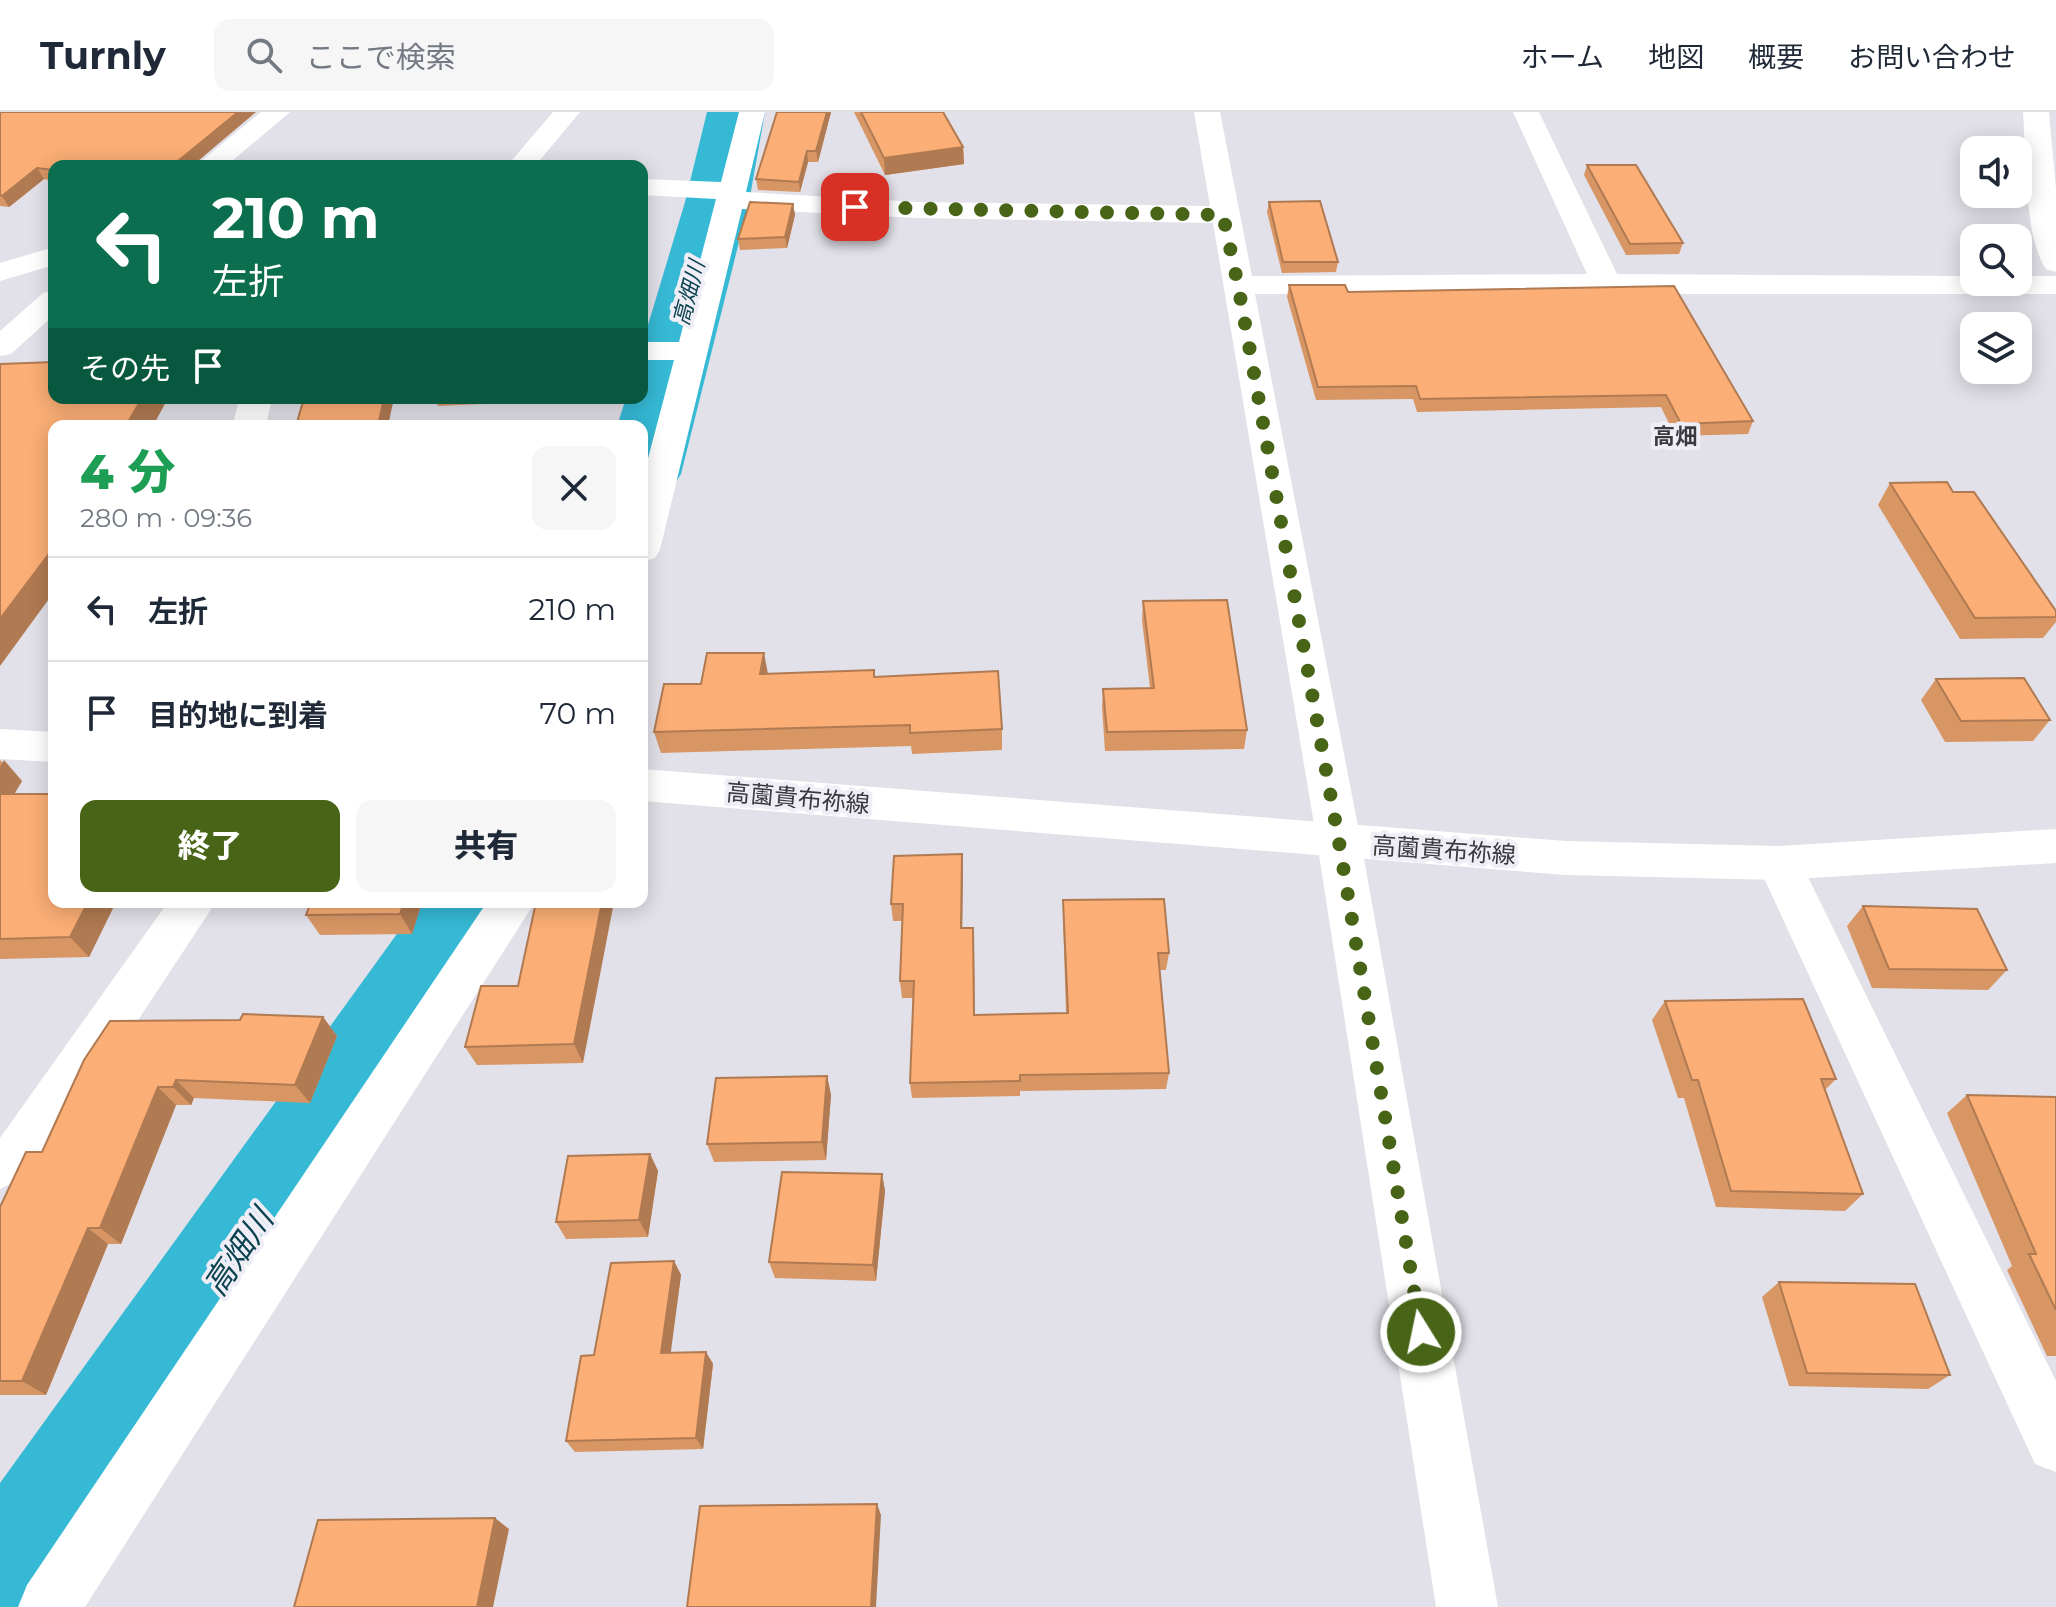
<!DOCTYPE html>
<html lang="ja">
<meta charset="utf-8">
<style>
:root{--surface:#fff;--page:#f6f6f7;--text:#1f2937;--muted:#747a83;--line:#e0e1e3;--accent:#486416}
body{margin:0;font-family:Montserrat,"Noto Sans JP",sans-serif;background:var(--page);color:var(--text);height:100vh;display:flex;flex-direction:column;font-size:30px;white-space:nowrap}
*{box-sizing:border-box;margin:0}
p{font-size:26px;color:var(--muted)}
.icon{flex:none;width:44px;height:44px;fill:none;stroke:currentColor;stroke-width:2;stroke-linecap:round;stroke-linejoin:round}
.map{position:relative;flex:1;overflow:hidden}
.drawer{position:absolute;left:48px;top:308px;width:600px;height:488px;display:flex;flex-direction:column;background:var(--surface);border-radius:16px;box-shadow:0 4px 20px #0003}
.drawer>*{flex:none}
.top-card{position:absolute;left:48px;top:48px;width:600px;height:244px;border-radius:16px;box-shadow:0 4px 20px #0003;background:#0b6e4f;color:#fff;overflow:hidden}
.buttons{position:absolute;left:1960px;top:24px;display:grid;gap:16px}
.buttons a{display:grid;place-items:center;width:72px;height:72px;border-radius:16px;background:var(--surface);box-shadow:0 4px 20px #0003;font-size:40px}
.pin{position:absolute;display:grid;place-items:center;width:68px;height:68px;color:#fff;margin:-34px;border-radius:16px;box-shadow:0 4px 12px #0006}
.me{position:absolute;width:88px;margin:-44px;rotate:350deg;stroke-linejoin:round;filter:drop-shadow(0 0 6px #0008)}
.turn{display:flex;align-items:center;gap:28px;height:168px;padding:0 32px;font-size:36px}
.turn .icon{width:104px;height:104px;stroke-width:2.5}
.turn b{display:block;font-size:56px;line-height:68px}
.then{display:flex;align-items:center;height:76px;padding:0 32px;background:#0003;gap:16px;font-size:30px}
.round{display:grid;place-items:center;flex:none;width:84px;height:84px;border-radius:16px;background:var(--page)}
.summary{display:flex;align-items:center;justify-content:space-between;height:136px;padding:0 32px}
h1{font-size:48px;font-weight:800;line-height:60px;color:#1e9e55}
.cta{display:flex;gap:16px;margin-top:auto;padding:16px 32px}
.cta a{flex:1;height:92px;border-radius:16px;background:var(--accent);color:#fff;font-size:32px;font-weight:800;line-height:92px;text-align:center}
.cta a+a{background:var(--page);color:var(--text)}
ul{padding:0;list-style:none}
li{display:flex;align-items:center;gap:24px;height:104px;padding:0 32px;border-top:2px solid var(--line)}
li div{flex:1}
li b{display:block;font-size:30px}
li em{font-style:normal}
header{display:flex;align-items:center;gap:48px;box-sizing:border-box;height:112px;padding:0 40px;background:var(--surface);border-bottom:2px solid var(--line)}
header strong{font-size:38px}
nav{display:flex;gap:44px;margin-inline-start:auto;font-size:28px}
.search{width:560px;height:72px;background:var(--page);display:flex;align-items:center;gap:20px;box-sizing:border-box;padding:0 28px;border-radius:16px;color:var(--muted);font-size:30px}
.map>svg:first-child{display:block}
</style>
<header>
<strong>Turnly</strong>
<div class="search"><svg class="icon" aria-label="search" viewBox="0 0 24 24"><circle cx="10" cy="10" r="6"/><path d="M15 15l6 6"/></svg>ここで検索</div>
<nav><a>ホーム</a><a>地図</a><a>概要</a><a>お問い合わせ</a></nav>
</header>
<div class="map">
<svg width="2056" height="1495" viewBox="0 0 2056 1495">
<rect width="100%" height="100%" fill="#e2e0e8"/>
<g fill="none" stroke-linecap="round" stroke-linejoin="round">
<!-- river -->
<g fill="#36b9d5" fill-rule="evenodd">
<polygon points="707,0 765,0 749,90 681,362 670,379 642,386 642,314 617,314 626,286 642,286 642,233 685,90"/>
<polygon points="420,790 528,790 513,819 79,1495 0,1495 0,1371"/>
</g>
<!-- minor -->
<g fill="#fff" fill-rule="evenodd">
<polygon points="261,0 290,0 226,54 195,54"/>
<polygon points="553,0 580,0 535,54 507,54"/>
<polygon points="739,0 765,0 746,80 918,90 1210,94 1194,0 1220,0 1252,164 1587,162 1513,0 1539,0 1617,162 1974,164 1974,170 2018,170 2018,164 2056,164 2056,182 1255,182 1361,730 1498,1495 1436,1495 1317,730 1213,111 918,106 742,97 660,438 655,446 642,450 642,369 674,248 642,248 642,230 679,230 716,87 642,83 642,67 721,70"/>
<path d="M2023 0H2049L2056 77V160L2046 157C2024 126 2026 40 2023 0Z"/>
<polygon points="54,135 54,153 0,169 0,151"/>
<polygon points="54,178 54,203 11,242 0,244 0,219 43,181"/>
<polygon points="240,286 272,286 266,314 232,314"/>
<polygon points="1779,734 1795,739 1801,751 2056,1269 2056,1360 2035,1352 1757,751 1763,739"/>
<polygon points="168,790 216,790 39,1058 0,1077 0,1026"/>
<polygon points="487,790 535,790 85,1495 18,1495 27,1473"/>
</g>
<!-- major -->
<g fill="#fff" fill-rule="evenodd">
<polygon points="0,617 54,620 54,650 0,647"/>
<polygon points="642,657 1566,729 1779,734 2056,717 2056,751 1779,768 1566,763 642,689"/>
</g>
</g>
<!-- wall -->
<g fill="#d89665">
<polygon points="0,0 54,54 54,69 44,67 9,95 0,94"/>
<polygon points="831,0 818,50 808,50 800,80 758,78 756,67"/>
<polygon points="854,0 943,0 963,35 964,52 885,63"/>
<polygon points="1587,53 1683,131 1679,142 1626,143 1584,63"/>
<polygon points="1269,90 1338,150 1336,160 1282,161 1267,100"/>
<polygon points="793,92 795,103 787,136 740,138 738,127"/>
<polygon points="1289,173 1348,180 1753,309 1748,322 1675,324 1661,295 1417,300 1413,287 1316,288 1287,185"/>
<polygon points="435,286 531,286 530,290 438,294"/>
<polygon points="1890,371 1953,380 2056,499 2056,510 2043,526 1960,527 1878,393"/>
<polygon points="1143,489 1247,618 1244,637 1105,639 1102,596 1103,577 1150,576 1142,508"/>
<polygon points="874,558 875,565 1002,617 1002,638 912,642 911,634 661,641 654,620 701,572 768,562"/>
<polygon points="1936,567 2050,608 2033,629 1945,630 1921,588"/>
<polygon points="0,648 22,669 14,682 54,790 116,790 89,845 0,847"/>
<polygon points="962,742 962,816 974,833 975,903 1066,901 1063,806 1063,788 1169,841 1166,858 1160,858 1169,961 1166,977 1020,979 1020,984 912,986 910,971 913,886 902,886 900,869 902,809 893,809 891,792"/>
<polygon points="422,790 412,822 320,823 306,803"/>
<polygon points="536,790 583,951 477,953 465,935 518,874"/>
<polygon points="1863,794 2007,858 1988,878 1872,876 1847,814"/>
<polygon points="1665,889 1836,967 1825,978 1863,1082 1845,1099 1716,1095 1684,986 1678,986 1652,908"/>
<polygon points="323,905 337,924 310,991 194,986 191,993 176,993 121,1132 108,1132 46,1283 0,1283 0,1095 42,1040 240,908"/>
<polygon points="827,964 831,983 826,1048 714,1050 707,1032"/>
<polygon points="1967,983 2056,985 2056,1244 2047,1244 2007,1158 2012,1154 1947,1001"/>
<polygon points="650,1042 658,1059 648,1125 566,1127 556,1110"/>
<polygon points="882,1062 885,1079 876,1169 775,1166 769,1150"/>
<polygon points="674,1149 681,1163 670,1241 706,1240 713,1252 703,1337 575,1340 566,1329 594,1243"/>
<polygon points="1779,1170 1950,1263 1928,1277 1789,1274 1762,1185"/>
</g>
<!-- shaded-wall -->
<g fill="#b07a52">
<polygon points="238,0 256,0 192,54 172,54"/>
<polygon points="827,0 831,0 818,50 816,39"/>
<polygon points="963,35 964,52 885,63 884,46"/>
<polygon points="807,39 808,50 800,80 799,70"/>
<polygon points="37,56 44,67 9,95 2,84"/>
<polygon points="793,92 795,103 787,136 785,125"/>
<polygon points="642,97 646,114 642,134"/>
<polygon points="142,286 168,286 153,314 126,314"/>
<polygon points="384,286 394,286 388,314 378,314"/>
<polygon points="54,435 54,480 0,554 0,507"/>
<polygon points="764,541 768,562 760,562"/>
<polygon points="4,648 22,669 2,703 0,701 0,655"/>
<polygon points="962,742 963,760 962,833 961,816"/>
<polygon points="88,790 116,790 89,845 70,825"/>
<polygon points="404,790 422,790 412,822 400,802"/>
<polygon points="602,790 614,790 583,951 574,932"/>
<polygon points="323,905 337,924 310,991 295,973"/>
<polygon points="827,964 831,983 826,1048 822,1030"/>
<polygon points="176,968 194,986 191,993 173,975"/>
<polygon points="158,975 176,993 121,1132 100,1116"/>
<polygon points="650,1042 658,1059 648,1125 639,1108"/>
<polygon points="882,1062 885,1079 876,1169 873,1153"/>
<polygon points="88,1116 108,1132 46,1283 22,1269"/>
<polygon points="674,1149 681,1163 669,1254 661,1241"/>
<polygon points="706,1240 713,1252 703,1337 696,1326"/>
<polygon points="877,1392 881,1403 876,1495 871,1495"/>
<polygon points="495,1406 509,1417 493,1495 477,1495"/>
</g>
<!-- building -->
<g fill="#fbae75" stroke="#b07a52" stroke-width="2">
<polygon points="0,0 238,0 172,54 54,54 54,58 37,56 2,84 0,83"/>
<polygon points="777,0 827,0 816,39 807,39 799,70 756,67"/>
<polygon points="861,0 943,0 963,35 884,46"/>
<polygon points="1587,53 1636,53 1683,131 1630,132"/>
<polygon points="1320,89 1338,150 1283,150 1269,90"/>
<polygon points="750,90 793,92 785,125 738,127"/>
<polygon points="1289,173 1345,173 1348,180 1674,174 1753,309 1681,312 1666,283 1420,287 1416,274 1318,275"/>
<polygon points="54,250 54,286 142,286 126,314 54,314 54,435 0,507 0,252"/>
<polygon points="304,286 384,286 378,314 296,314"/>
<polygon points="1947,370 1953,380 1974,380 2056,499 2056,505 1975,506 1890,371"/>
<polygon points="1227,488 1247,618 1107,620 1103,577 1154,576 1143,489"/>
<polygon points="707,541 764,541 760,562 874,558 874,565 998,559 1002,617 910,621 910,613 654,620 664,572 701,572"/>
<polygon points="2024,566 2050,608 1961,609 1936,567"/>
<polygon points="0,682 54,682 54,790 88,790 70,825 0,827"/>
<polygon points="962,742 961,816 973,816 974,903 1068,901 1063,788 1164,787 1169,841 1158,841 1169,961 1020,963 1020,969 910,971 914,869 900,869 903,792 891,792 894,744"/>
<polygon points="311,790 404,790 400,802 306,803"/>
<polygon points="536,790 602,790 574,932 465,935 481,874 518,874"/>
<polygon points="1863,794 1977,797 2007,858 1889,857"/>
<polygon points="1803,887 1836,967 1821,967 1863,1082 1731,1079 1698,968 1692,968 1665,889"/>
<polygon points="243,902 323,905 295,973 176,968 173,975 158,975 100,1116 88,1116 22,1269 0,1269 0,1095 26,1040 42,1040 84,948 110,909 240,908"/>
<polygon points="827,964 822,1030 707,1032 716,966"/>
<polygon points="1967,983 2056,985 2056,1198 2029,1142 2036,1142"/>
<polygon points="650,1042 639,1108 556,1110 568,1044"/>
<polygon points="782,1060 882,1062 873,1153 769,1150"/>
<polygon points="674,1149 661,1241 706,1240 696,1326 566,1329 581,1244 594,1243 611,1151"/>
<polygon points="1779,1170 1915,1172 1950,1263 1807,1261"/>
<polygon points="877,1392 871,1495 687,1495 700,1394"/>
<polygon points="495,1406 477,1495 294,1495 318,1408"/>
</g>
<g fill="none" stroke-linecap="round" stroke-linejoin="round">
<!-- route -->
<polyline stroke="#486416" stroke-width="14" stroke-dasharray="0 25.2" points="855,95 1223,103 1238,173 1339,730 1421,1220"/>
</g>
<g text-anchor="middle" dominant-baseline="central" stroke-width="8" stroke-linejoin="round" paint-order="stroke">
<!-- far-water labels -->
<g font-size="22" font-style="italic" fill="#0a434f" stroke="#efedf6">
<text transform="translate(689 181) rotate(-75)">高畑川</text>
</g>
<!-- far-neighbourhood labels -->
<g font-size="22" font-weight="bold" fill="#3a393d" stroke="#efedf6">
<text x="1675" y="324">高畑</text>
</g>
<!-- street labels -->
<g font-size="24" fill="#3a393d" stroke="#efedf6">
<text transform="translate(798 686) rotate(5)">高薗貴布祢線</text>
<text transform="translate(1444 738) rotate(4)">高薗貴布祢線</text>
</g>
<!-- near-water labels -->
<g font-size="32" font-style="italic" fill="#0a434f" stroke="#efedf6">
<text transform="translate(238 1140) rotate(-56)">高畑川</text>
</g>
</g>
</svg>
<div class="buttons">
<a><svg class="icon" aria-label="sound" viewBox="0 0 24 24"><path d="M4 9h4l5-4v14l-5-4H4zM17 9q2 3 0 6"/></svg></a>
<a><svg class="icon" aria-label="search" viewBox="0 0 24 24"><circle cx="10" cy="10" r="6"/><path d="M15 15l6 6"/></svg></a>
<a><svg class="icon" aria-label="layers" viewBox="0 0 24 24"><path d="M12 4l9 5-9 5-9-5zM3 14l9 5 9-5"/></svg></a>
</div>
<div class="pin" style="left:855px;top:95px;background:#d93025"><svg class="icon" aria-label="arrive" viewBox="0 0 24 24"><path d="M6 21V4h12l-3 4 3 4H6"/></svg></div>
<svg class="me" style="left:1421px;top:1220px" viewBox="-20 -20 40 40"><circle r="17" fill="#486416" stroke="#fff" stroke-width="3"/><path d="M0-11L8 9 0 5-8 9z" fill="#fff"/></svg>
<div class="top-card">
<div class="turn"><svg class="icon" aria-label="left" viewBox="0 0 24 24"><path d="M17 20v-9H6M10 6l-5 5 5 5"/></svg><div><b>210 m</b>左折</div></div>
<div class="then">その先<svg class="icon" aria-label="arrive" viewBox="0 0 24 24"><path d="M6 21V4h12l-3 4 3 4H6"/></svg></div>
</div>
<section class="drawer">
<div class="summary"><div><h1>4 分</h1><p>280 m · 09:36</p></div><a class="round"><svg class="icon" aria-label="close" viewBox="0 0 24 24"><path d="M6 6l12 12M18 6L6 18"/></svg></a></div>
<ul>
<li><svg class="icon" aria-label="left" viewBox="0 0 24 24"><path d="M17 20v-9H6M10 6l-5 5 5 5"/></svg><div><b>左折</b></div><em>210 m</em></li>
<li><svg class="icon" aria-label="arrive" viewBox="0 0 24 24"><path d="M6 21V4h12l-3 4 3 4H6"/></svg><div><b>目的地に到着</b></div><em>70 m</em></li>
</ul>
<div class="cta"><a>終了</a><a>共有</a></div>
</section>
</div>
